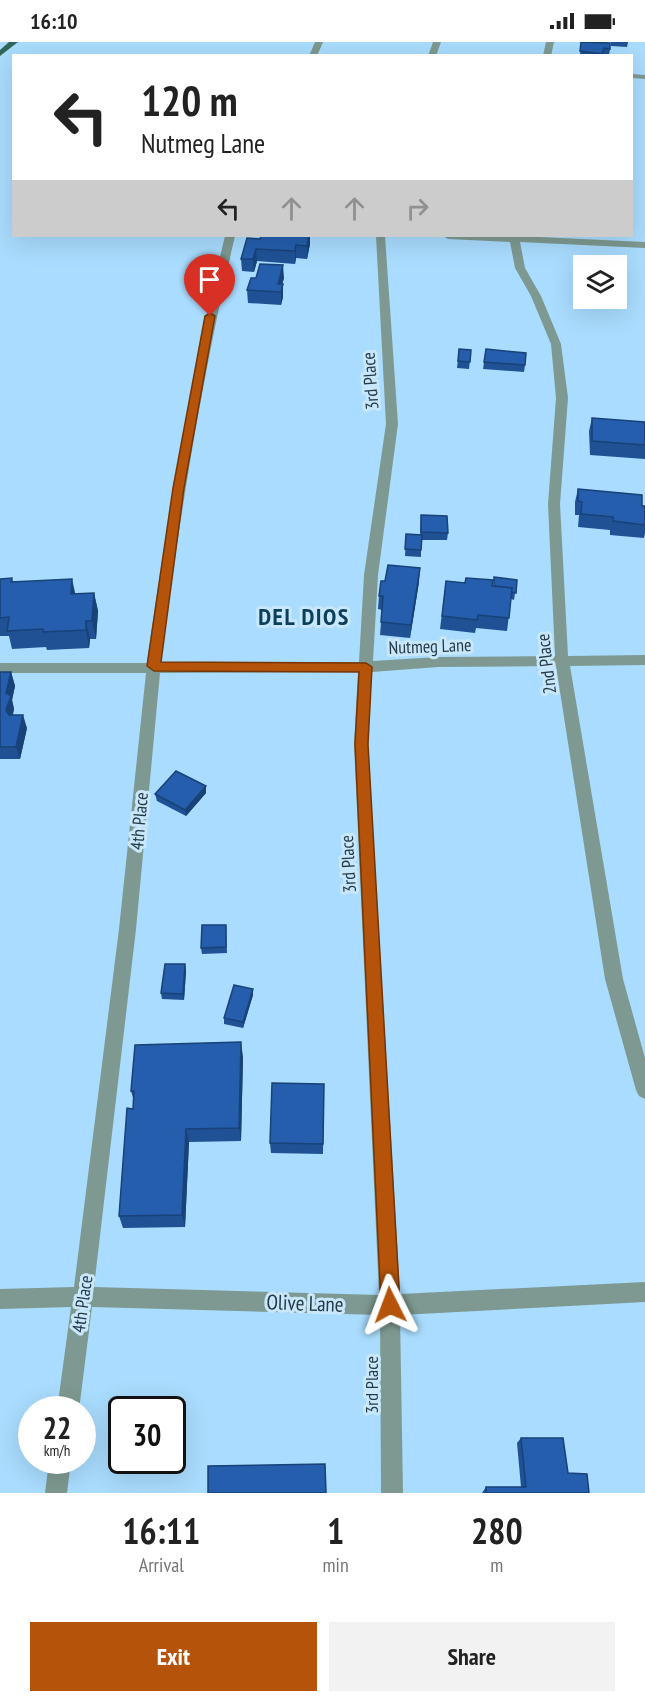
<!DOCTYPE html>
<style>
:root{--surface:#fff;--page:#f2f2f2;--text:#222;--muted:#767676;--accent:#b45309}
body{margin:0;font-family:"PT Sans Narrow",sans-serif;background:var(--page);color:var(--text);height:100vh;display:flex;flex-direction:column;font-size:22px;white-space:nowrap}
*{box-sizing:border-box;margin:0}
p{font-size:20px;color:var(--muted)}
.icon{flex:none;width:33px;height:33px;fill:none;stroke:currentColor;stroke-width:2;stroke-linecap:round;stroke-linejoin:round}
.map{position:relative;height:1451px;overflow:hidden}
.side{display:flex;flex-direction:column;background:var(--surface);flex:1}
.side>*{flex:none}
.hud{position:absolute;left:12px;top:12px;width:621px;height:183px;border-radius:0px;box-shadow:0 6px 24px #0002;background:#fff;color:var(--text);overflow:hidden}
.fabs{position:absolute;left:573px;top:213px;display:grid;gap:12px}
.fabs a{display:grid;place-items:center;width:54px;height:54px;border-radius:0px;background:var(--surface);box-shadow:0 6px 24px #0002;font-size:30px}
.speed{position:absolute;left:18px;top:1354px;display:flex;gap:12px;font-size:30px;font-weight:700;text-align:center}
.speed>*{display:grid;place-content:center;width:78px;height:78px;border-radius:50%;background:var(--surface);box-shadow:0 6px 24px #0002;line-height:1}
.speed small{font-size:15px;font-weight:400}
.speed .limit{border:3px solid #111;border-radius:9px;background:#fff;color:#111}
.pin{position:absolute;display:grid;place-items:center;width:51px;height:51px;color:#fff;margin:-62px -26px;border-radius:50% 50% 50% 0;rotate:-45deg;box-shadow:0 0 6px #0007}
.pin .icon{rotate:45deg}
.me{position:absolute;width:66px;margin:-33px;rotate:357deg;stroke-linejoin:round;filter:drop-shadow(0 0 4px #0008)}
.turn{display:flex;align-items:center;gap:21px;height:126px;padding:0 30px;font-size:27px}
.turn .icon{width:78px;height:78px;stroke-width:2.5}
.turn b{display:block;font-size:42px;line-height:51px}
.lanes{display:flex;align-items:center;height:57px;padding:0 30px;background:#0003;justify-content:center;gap:30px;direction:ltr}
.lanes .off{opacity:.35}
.eta{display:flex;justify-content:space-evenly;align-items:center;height:102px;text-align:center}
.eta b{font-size:36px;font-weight:800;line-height:42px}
.button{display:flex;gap:12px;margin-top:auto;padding:12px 30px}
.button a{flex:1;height:69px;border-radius:0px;background:var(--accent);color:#fff;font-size:24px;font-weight:800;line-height:69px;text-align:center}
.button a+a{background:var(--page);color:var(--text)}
.status{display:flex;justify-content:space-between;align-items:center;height:42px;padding:0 30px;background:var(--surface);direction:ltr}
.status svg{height:16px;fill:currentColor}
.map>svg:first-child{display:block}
</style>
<div class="status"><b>16:10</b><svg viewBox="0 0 49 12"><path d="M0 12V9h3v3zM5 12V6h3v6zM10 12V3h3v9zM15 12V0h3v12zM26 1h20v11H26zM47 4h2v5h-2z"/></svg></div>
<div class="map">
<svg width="645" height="1451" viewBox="0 0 645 1451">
<rect width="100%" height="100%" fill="#a9dcfe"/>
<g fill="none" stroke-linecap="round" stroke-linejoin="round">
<!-- minor -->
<g fill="#7e9991" fill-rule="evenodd">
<polygon points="315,0 323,0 317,14 309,14"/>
<polygon points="433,0 441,0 436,14 428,14"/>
<polygon points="546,0 554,0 551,14 543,14"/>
<polygon points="632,32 645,33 645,37 632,36"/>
<path d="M225 194H235C202 335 179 477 161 620H359L364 533 386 382 376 194H385L398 382 378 533 373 619 438 615 555 614 548 462 556 356 551 302 531 254 515 226 510 200 448 197 443 194H518L645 200V206L520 200 525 226 541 254 561 302 568 356 560 462 568 614 645 613V623L570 624 623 937 645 1016V1057L639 1054 636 1048 605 937 556 624 438 625 372 630 368 702 400 1252 645 1240V1260L400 1273 403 1451H381L380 1273 92 1265 79 1368H57L71 1265 0 1267V1247L74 1245 119 887 146 631H0V621H147C167 477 191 335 225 194ZM358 630 354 702 379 1253 94 1245 136 887 160 631Z"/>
<polygon points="49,1419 71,1419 67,1451 45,1451"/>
</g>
<!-- primary -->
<polygon fill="#31665a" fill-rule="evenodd" points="9,0 18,0 0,14 0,8"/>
</g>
<!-- wall -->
<g fill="#1f5194">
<polygon points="581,0 610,7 609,13 580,14"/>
<polygon points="611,0 628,0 627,5 611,4"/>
<polygon points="260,197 310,202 307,217 296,216 295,222 257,219 254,230 242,229 241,217"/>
<polygon points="284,236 282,242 283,255 281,263 248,261 247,248"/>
<polygon points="459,307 471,308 469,327 457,326"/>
<polygon points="486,307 525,323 524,330 483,327"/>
<polygon points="592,376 645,380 645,417 590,413 589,389"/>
<polygon points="578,447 642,464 645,483 645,491 644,496 610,493 610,488 578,485 579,473 575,473 575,460"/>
<polygon points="421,473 448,491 447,498 421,498 421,515 405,514 406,492 420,493"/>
<polygon points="12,536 13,540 75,552 94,551 98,569 96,597 90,597 89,606 47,608 46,605 12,607 9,594 0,594 0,537"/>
<polygon points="517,538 514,558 511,557 507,589 476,586 475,591 440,587 446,539 492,544"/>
<polygon points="419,540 410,596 380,593 382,568 378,567 379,554"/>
<polygon points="0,630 11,630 15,644 12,658 14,667 13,673 27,686 20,717 0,717"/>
<polygon points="206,751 186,774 157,759 155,752"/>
<polygon points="226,883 227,911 202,912 201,906"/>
<polygon points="185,922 186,929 184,958 162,957 161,951"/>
<polygon points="253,947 253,953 243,986 224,982 224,976"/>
<polygon points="243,1015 241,1099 189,1100 185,1185 123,1186 119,1174 133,1067 134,1059 131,1049"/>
<polygon points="324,1042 323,1112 271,1111 270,1101"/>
<polygon points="521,1396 568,1431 589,1451 482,1451 486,1445 521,1445 517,1401"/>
</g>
<!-- shaded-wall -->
<g fill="#194278">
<polygon points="309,194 310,194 310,202 307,217 307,204"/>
<polygon points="296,203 296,216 295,222 295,209"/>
<polygon points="256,207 257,219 254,230 253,217"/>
<polygon points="283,223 284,236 280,250 278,242"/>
<polygon points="283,242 283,255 281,263 281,250"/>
<polygon points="420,526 419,540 410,596 411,583"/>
<polygon points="72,537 76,555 71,552"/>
<polygon points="94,551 98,569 96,597 92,579"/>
<polygon points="86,579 90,597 89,606 86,588"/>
<polygon points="11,630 15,644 12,658 14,667 10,681 6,668 6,651"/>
<polygon points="23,673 27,686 20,717 16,705"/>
<polygon points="206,744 206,751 186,774 185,768"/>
<polygon points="185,922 186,929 184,958 183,952"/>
<polygon points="253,947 253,953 243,986 243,980"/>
<polygon points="241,1000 243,1015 241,1099 239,1086"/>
<polygon points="186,1087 189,1100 185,1185 182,1173"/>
</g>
<!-- building -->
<g fill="#245eac" stroke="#194278" stroke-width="1.5">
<polygon points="581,0 610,1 610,7 604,6 602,12 580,9"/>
<polygon points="261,194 309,194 307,204 296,203 295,209 256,207 253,217 241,217 247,196 260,197"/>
<polygon points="260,222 283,223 278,242 283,242 281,250 247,248 251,236 256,236"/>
<polygon points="459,307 471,308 470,320 458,319"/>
<polygon points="486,307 526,311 525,323 484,320"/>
<polygon points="592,376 645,380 645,403 592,399"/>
<polygon points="578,447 642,453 642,464 645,464 645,483 613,479 613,475 581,472 582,460 578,459"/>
<polygon points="421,473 447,474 448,491 421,490"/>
<polygon points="406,492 422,493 421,508 405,507"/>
<polygon points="388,523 420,526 411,583 381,580 383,554 379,554 381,539 385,539"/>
<polygon points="494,535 517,538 516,551 511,550 512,546 494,544"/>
<polygon points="12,536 11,540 72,537 71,552 94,551 92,579 86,579 86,588 43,590 43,587 7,589 9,575 0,576 0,537"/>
<polygon points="466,536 493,538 492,544 512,546 509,576 478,573 477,578 442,574 446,539 465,541"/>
<polygon points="0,630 11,630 6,651 11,654 6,668 9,673 23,673 16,705 0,705"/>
<polygon points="176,729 206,744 185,768 155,752"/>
<polygon points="202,883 226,883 226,905 201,906"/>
<polygon points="165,922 185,922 183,952 161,951"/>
<polygon points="234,943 253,947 243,980 224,976"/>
<polygon points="241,1000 239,1086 186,1087 182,1173 119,1174 127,1066 133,1067 134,1049 131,1049 135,1003"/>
<polygon points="272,1041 324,1042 323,1102 270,1101"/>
<polygon points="521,1396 563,1396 568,1431 587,1432 589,1451 486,1451 486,1445 526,1445"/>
<polygon points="325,1422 326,1451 208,1451 208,1424"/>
</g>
<!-- route -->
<polygon fill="#b45309" stroke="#753606" stroke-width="1.5" points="210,271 215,274 184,446 161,620 366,621 372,625 368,702 400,1263 397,1269 390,1272 384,1269 381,1263 355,702 359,630 154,629 147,624 173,446 205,274"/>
<g text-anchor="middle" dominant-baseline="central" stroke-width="6" stroke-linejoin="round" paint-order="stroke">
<!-- street labels -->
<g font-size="18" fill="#253a47" stroke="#c8e7fb">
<text transform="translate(370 339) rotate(-94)">3rd Place</text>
<text transform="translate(430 604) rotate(-2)">Nutmeg Lane</text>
<text transform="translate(546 622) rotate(-97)">2nd Place</text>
<text transform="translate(139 779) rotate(-85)">4th Place</text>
<text transform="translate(348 822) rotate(-93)">3rd Place</text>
<text transform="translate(82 1262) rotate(-82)">4th Place</text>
<text transform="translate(371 1343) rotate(-90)">3rd Place</text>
</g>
<!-- near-street labels -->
<g font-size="21" fill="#253a47" stroke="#c8e7fb">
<text transform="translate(305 1261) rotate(2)">Olive Lane</text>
</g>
<!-- district labels -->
<g font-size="24" font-weight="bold" letter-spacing="1.5" fill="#0b3f5b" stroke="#c8e7fb">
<text x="304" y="574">DEL DIOS</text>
</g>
</g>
</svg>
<div class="fabs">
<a><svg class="icon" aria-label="layers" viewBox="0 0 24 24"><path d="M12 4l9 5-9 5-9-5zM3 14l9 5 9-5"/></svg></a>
</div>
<div class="speed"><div>22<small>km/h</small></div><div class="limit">30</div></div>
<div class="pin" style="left:210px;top:274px;background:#d93025"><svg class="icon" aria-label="arrive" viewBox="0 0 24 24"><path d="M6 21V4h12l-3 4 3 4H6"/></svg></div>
<svg class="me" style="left:390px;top:1263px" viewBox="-20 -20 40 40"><path d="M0-17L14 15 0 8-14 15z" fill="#b45309" stroke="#fff" stroke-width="4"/></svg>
<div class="hud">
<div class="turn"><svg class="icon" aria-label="left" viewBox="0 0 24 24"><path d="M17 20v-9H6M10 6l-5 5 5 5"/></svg><div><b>120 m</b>Nutmeg Lane</div></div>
<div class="lanes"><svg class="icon" aria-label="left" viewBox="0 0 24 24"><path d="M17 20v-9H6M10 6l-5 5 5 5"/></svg><svg class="icon off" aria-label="ahead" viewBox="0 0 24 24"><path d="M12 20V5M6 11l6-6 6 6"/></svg><svg class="icon off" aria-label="ahead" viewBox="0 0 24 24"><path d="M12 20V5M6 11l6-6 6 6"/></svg><svg class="icon off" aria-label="right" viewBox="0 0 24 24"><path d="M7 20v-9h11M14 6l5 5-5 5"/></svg></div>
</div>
</div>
<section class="side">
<div class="eta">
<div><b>16:11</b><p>Arrival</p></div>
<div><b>1</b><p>min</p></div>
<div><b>280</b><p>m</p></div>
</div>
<div class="button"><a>Exit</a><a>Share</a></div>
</section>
